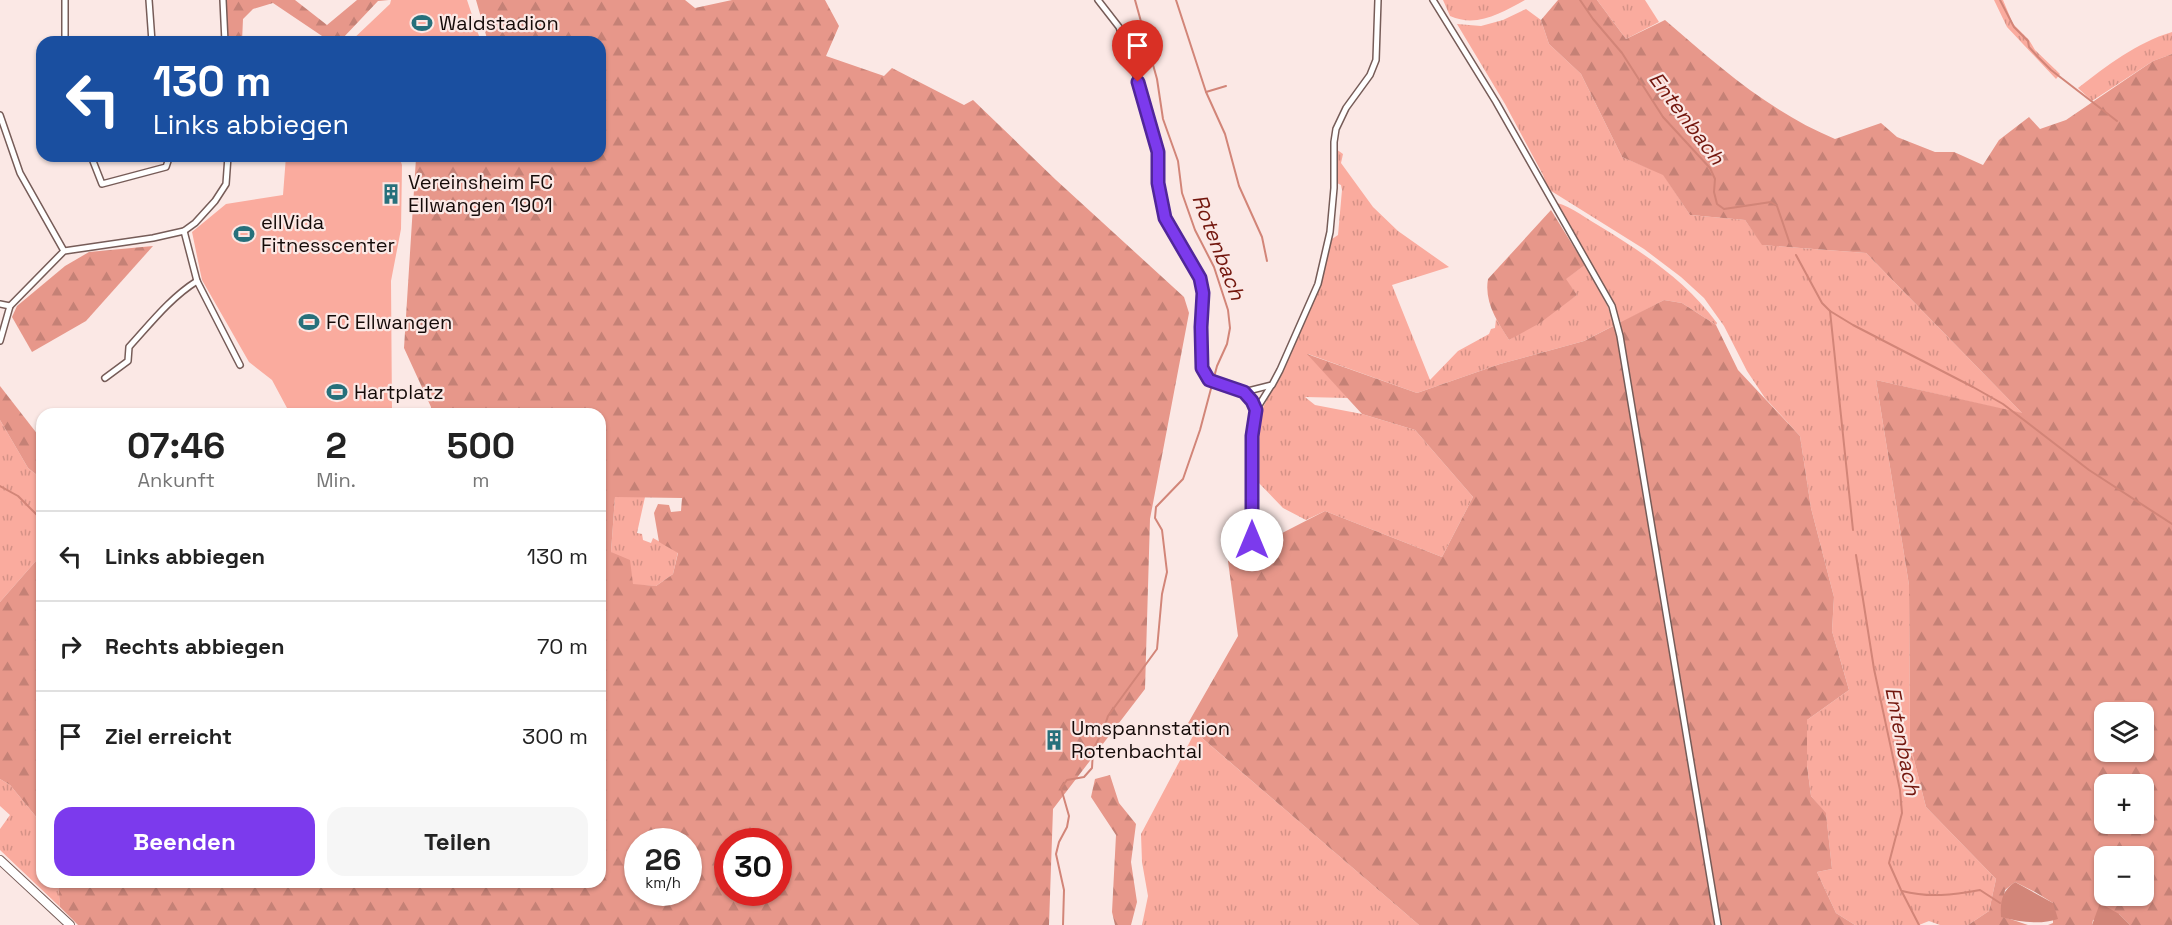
<!DOCTYPE html>
<html lang="de">
<meta charset="utf-8">
<style>
:root{--surface:#fff;--page:#f6f6f6;--text:#222;--muted:#767676;--line:#e0e0e0;--accent:#7c3aed}
body{margin:0;font-family:"Space Grotesk",sans-serif;background:var(--page);color:var(--text);height:100vh;display:flex;flex-direction:column;font-size:22px;white-space:nowrap}
*{box-sizing:border-box;margin:0}
p{font-size:20px;color:var(--muted)}
.icon{flex:none;width:33px;height:33px;fill:none;stroke:currentColor;stroke-width:2;stroke-linecap:round;stroke-linejoin:round}
.map{position:relative;flex:1;overflow:hidden}
.side{position:absolute;left:36px;top:408px;width:570px;height:480px;display:flex;flex-direction:column;background:var(--surface);border-radius:18px;box-shadow:0 2px 4px #0004}
.side>*{flex:none}
.guide{position:absolute;left:36px;top:36px;width:570px;height:126px;border-radius:18px;box-shadow:0 2px 4px #0004;background:#1a4fa0;color:#fff;overflow:hidden}
.tools{position:absolute;left:2094px;top:702px;display:grid;gap:12px}
.tools a{display:grid;place-items:center;width:60px;height:60px;border-radius:12px;background:var(--surface);box-shadow:0 2px 4px #0004;font-size:30px}
.speed{position:absolute;left:624px;top:828px;display:flex;gap:12px;font-size:30px;font-weight:700;text-align:center}
.speed>*{display:grid;place-content:center;width:78px;height:78px;border-radius:50%;background:var(--surface);box-shadow:0 2px 4px #0004;line-height:1}
.speed small{font-size:15px;font-weight:400}
.speed .limit{border:9px solid #d22;background:#fff;color:#111}
.pin{position:absolute;display:grid;place-items:center;width:51px;height:51px;color:#fff;margin:-62px -26px;border-radius:50% 50% 50% 0;rotate:-45deg;box-shadow:0 0 6px #0007}
.pin .icon{rotate:45deg}
.me{position:absolute;width:66px;margin:-33px;rotate:0deg;stroke-linejoin:round;filter:drop-shadow(0 0 4px #0008)}
.turn{display:flex;align-items:center;gap:21px;height:126px;padding:0 18px;font-size:27px}
.turn .icon{width:78px;height:78px;stroke-width:2.5}
.turn b{display:block;font-size:42px;line-height:51px}
.eta{display:flex;justify-content:space-evenly;align-items:center;height:102px;text-align:center}
.eta b{font-size:36px;font-weight:700;line-height:42px}
.button{display:flex;gap:12px;margin-top:auto;padding:12px 18px}
.button a{flex:1;height:69px;border-radius:18px;background:var(--accent);color:#fff;font-size:24px;font-weight:700;line-height:69px;text-align:center}
.button a+a{background:var(--page);color:var(--text)}
ul{padding:0;list-style:none}
li{display:flex;align-items:center;gap:18px;height:90px;padding:0 18px;border-top:2px solid var(--line)}
li div{flex:1}
li b{display:block;font-size:22px}
li em{font-style:normal}
.map>svg:first-child{display:block}
</style>
<div class="map">
<svg width="2172" height="925" viewBox="0 0 2172 925">
<defs>
<pattern id="grass-tufts" width="24" height="20" patternUnits="userSpaceOnUse" patternTransform="scale(1.5)"><rect width="24" height="20" fill="#faab9e"/><path d="M3 7l-1-3M5 7V3M7 7l1-3M15 17l-1-3M17 17v-4M19 17l1-3" fill="none" stroke="#d59287"/></pattern>
<pattern id="forest-firs" width="22" height="20" patternUnits="userSpaceOnUse" patternTransform="scale(1.5)"><rect width="22" height="20" fill="#e7978a"/><path d="M5 1l3.5 6h-7zM16 11l3.5 6h-7z" fill="#c58176"/></pattern>
</defs>
<rect width="100%" height="100%" fill="#fbe8e5"/>
<!-- grass -->
<g fill="url(#grass-tufts)">
<path d="M1443 0H1525C1501 13 1477 28 1450 16Z"/>
<polygon points="1597,0 1645,0 1659,22 1626,39"/>
<polygon points="1994,0 2003,0 2013,24 2029,40 2035,50 2060,74 2056,79 2007,27"/>
<polygon points="1526,9 1541,20 1549,44 1581,74 1622,157 1663,174 1690,215 1745,220 1763,245 1866,253 2023,414 1876,380 1909,585 1910,744 1926,807 1996,879 1989,911 1968,925 1940,925 1929,921 1919,925 1855,925 1836,913 1817,872 1832,869 1826,814 1811,796 1807,765 1807,720 1849,690 1832,631 1834,597 1811,508 1800,436 1765,398 1747,371 1724,326 1704,298 1681,277 1644,249 1548,189 1543,175 1505,104 1457,24 1481,26 1503,20"/>
<path d="M2172 32V54L2153 61 2092 101 2078 88C2108 65 2136 43 2172 32Z"/>
<polygon points="1336,149 1343,154 1341,163 1373,207 1398,231 1449,267 1392,285 1430,380 1458,351 1489,334 1491,329 1495,328 1496,319 1509,340 1577,295 1565,279 1585,265 1607,305 1615,325 1584,341 1500,364 1417,393 1308,354 1348,398 1305,397 1315,405 1362,414 1415,430 1473,497 1442,557 1325,511 1306,520 1283,508 1257,481 1259,415 1285,365 1320,285 1332,239 1338,235 1342,190 1341,185 1335,182"/>
<path d="M1557 203C1572 207 1587 219 1601 227 1645 254 1686 281 1717 323L1716 325 1682 303 1664 300 1621 323 1611 301Z"/>
<polygon points="0,420 28,468 42,479 42,554 0,602"/>
<polygon points="615,497 645,497 637,533 642,534 643,540 651,543 653,538 678,552 673,574 656,586 632,585 611,552"/>
<polygon points="1195,732 1419,925 1142,925 1148,896 1142,862 1141,834"/>
<polygon points="0,779 10,785 42,824 42,882 58,882 60,907 0,850 0,829 10,815 0,806"/>
</g>
<!-- forest -->
<g fill="url(#forest-firs)" fill-rule="evenodd">
<polygon points="226,0 295,0 327,25 357,0 389,0 378,1 342,39 325,38 273,3 253,9 243,19 242,42 228,42"/>
<path d="M476 0H685L695 8 732 0H825L839 26 826 56 884 76 892 68 964 105 973 100 1056 180 1184 297 1189 313 1150 519 1145 689 1053 809 1049 925H78L60 907 58 882H600V414H431V407L404 348 416 158 418 156H600V42H488ZM615 497 682 498 681 511 671 512 669 505 658 504 654 513 659 542 678 553 673 574 656 586 633 584 630 560 611 552ZM638 842H688V892H638ZM728 842H778V892H728Z"/>
<path d="M1558 0H1597L1626 39 1665 20C1718 66 1770 112 1835 139L1881 123 1897 137 1935 152H1954L1983 165 1999 140 2029 117 2040 129 2066 120 2153 61 2172 54V925H2130L2119 914 2093 920 2092 925H2048L2053 923V903L2035 892 2015 882 2005 890 2001 916 2028 925H1968L1989 911 1996 879 1926 807 1910 744 1909 585 1876 380 2022 413 1866 253 1762 245 1745 220 1690 215 1663 175 1622 157 1581 74 1549 44 1541 20ZM2104 712H2144V752H2104ZM2104 784H2144V824H2104ZM2104 856H2144V896H2104Z"/>
<path d="M1551 210 1585 265 1566 279 1577 295 1540 323 1509 340C1497 321 1484 302 1488 279Z"/>
<polygon points="153,246 86,321 32,352 12,317 17,306 65,266 89,252"/>
<polygon points="1664,300 1682,303 1716,325 1738,370 1800,436 1811,508 1834,597 1832,631 1849,690 1807,720 1807,765 1811,796 1826,813 1832,869 1817,872 1836,913 1855,925 1419,925 1187,725 1238,636 1228,561 1325,511 1442,557 1473,497 1415,430 1362,414 1307,354 1417,393 1500,364 1584,341"/>
<polygon points="0,386 42,440 42,479 28,468 0,420"/>
<polygon points="42,554 42,824 10,785 0,779 0,602"/>
<polygon points="1110,775 1119,803 1136,824 1131,862 1137,902 1131,925 1115,925 1112,912 1116,835 1091,797 1095,779"/>
</g>
<!-- pitch -->
<g fill="#faab9e">
<polygon points="391,0 467,0 481,42 350,42 390,4"/>
<polygon points="286,156 399,156 402,165 401,229 391,281 392,414 288,414 287,408 272,380 249,362 202,280 192,232 226,204 283,195"/>
</g>
<!-- water -->
<g fill="#d28578">
<path d="M2015 882 2053 903 2058 919C2040 925 2020 922 2001 917 2000 901 2002 891 2015 882Z"/>
<polygon points="2100,903 2119,914 2130,925 2092,925"/>
</g>
<g fill="none" stroke-linecap="round" stroke-linejoin="round">
<!-- stream -->
<g stroke="#d28578" stroke-width="2">
<polyline points="1176,0 1206,92 1225,134 1239,186 1262,237 1267,261"/>
<polyline points="1580,0 1593,19 1622,53 1663,117 1710,168 1715,179 1714,192 1717,204 1724,209 1771,202 1777,206 1790,244"/>
<polyline points="2000,0 2014,27 2028,41 2029,47 2038,57 2051,70 2117,121"/>
<polyline points="1206,92 1226,86"/>
<polyline points="1796,255 1822,303 1830,311 1853,530"/>
<polyline points="1830,311 1853,325 1973,387 2003,404 2089,470 2172,524"/>
<polyline points="0,486 18,496 42,520"/>
<polyline points="1856,555 1874,669 1900,790 1902,813 1889,863 1901,890 1919,925"/>
<polyline points="1105,725 1108,716 1157,649 1162,594 1167,572 1162,530 1155,518 1156,507 1183,479 1200,430 1217,366 1227,344 1230,328 1228,310 1214,267 1195,230 1182,193 1178,161 1163,119 1157,79 1135,0"/>
<path d="M1902 891C1929 898 1953 895 1980 890L2000 903"/>
<polyline points="1063,925 1064,890 1056,854 1059,842 1067,827 1069,816 1061,788 1067,780 1084,777 1092,768 1093,750 1101,734"/>
</g>
<!-- street casing -->
<g stroke="#765c58" stroke-width="8">
<g id="street">
<polyline points="65,0 65,42"/>
<polyline points="149,0 152,42"/>
<polyline points="223,0 225,42"/>
<polyline points="1098,0 1119,27 1138,82 1158,152 1158,183 1165,218 1200,278 1203,293 1201,327 1202,368 1209,379 1244,392 1252,401 1256,410 1252,436 1252,540"/>
<polyline points="1433,0 1496,102 1612,306 1620,336 1718,925"/>
<polyline points="0,115 20,173 64,251"/>
<polyline points="91,156 102,184 166,167 168,161 168,156"/>
<polyline points="184,231 197,281 240,365"/>
<polyline points="0,304 10,306"/>
<polyline points="0,341 10,306 64,251 153,238 184,231 195,223 215,201 226,184 228,156"/>
<path d="M105 378 128 361 129 347C150 324 170 298 197 281"/>
<polyline points="1244,392 1272,385 1280,370 1318,284 1330,232 1334,188 1334,142 1336,129 1346,108 1370,75 1376,60 1378,0"/>
<polyline points="1256,410 1271,386"/>
</g>
</g>
<!-- secondary casing -->
<g stroke="#765c58" stroke-width="10">
<polyline id="secondary" points="0,860 70,925"/>
</g>
<!-- street -->
<use href="#street" stroke="#fff" stroke-width="5"/>
<!-- secondary -->
<use href="#secondary" stroke="#fff" stroke-width="8"/>
</g>
<g fill="none" stroke-linecap="round" stroke-linejoin="round">
<!-- route casing -->
<g stroke="#51269a" stroke-width="15">
<polyline id="route" points="1138,82 1158,152 1158,183 1165,218 1200,278 1203,293 1201,327 1202,368 1209,380 1244,392 1252,401 1256,410 1252,436 1252,540"/>
</g>
<!-- route -->
<use href="#route" stroke="#7c3aed" stroke-width="10"/>
</g>
<!-- icons -->
<defs>
<g id="stadium-bare" transform="scale(1.62)"><path d="M0-5a6.5 5 0 1 0 0 10a6.5 5 0 1 0 0-10ZM-3.5-1.8h7v3.6h-7Z" fill="#27707b" stroke="#fbe8e5" stroke-width="2.5" paint-order="stroke"/></g>
<g id="building-bare" transform="scale(1.62)"><path d="M-4-6H4V6H1V3H-1V6H-4ZM-2.5-4.3h1.7v1.8h-1.7ZM.8-4.3h1.7v1.8H.8ZM-2.5-1h1.7V.8h-1.7ZM.8-1h1.7V.8H.8Z" fill="#27707b" stroke="#fbe8e5" stroke-width="2.5" paint-order="stroke"/></g>
</defs>
<g fill-rule="evenodd">
<use href="#stadium-bare" x="422" y="23"/>
<use href="#building-bare" x="391" y="194"/>
<use href="#stadium-bare" x="244" y="234"/>
<use href="#stadium-bare" x="309" y="322"/>
<use href="#stadium-bare" x="337" y="392"/>
<use href="#building-bare" x="1054" y="740"/>
</g>
<g text-anchor="middle" dominant-baseline="central" stroke-width="4.5" stroke-linejoin="round" paint-order="stroke">
<!-- poi labels -->
<g font-size="20" fill="#150b09" stroke="#fbe8e5" text-anchor="start">
<text x="439" y="23">Waldstadion</text>
<text x="408" y="182">Vereinsheim FC<tspan x="408" dy="23">Ellwangen 1901</tspan></text>
<text x="261" y="222">ellVida<tspan x="261" dy="23">Fitnesscenter</tspan></text>
<text x="326" y="322">FC Ellwangen</text>
<text x="354" y="392">Hartplatz</text>
<text x="1071" y="728">Umspannstation<tspan x="1071" dy="23">Rotenbachtal</tspan></text>
</g>
<!-- water labels -->
<g font-size="21" font-style="italic" fill="#73170e" stroke="#fbe8e5">
<text transform="translate(1687 118) rotate(53)">Entenbach</text>
<text transform="translate(1219 247) rotate(69)">Rotenbach</text>
<text transform="translate(1903 741) rotate(79)">Entenbach</text>
</g>
</g>
</svg>
<div class="tools">
<a><svg class="icon" aria-label="layers" viewBox="0 0 24 24"><path d="M12 4l9 5-9 5-9-5zM3 14l9 5 9-5"/></svg></a>
<a>+</a>
<a>−</a>
</div>
<div class="speed"><div>26<small>km/h</small></div><div class="limit">30</div></div>
<div class="pin" style="left:1138px;top:82px;background:#d93025"><svg class="icon" aria-label="arrive" viewBox="0 0 24 24"><path d="M6 21V4h12l-3 4 3 4H6"/></svg></div>
<svg class="me" style="left:1252px;top:540px" viewBox="-20 -20 40 40"><circle r="19" fill="#fff"/><path d="M0-13L10 11 0 6-10 11z" fill="#7c3aed"/></svg>
<div class="guide">
<div class="turn"><svg class="icon" aria-label="left" viewBox="0 0 24 24"><path d="M17 20v-9H6M10 6l-5 5 5 5"/></svg><div><b>130 m</b>Links abbiegen</div></div>
</div>
<section class="side">
<div class="eta">
<div><b>07:46</b><p>Ankunft</p></div>
<div><b>2</b><p>Min.</p></div>
<div><b>500</b><p>m</p></div>
</div>
<ul>
<li><svg class="icon" aria-label="left" viewBox="0 0 24 24"><path d="M17 20v-9H6M10 6l-5 5 5 5"/></svg><div><b>Links abbiegen</b></div><em>130 m</em></li>
<li><svg class="icon" aria-label="right" viewBox="0 0 24 24"><path d="M7 20v-9h11M14 6l5 5-5 5"/></svg><div><b>Rechts abbiegen</b></div><em>70 m</em></li>
<li><svg class="icon" aria-label="arrive" viewBox="0 0 24 24"><path d="M6 21V4h12l-3 4 3 4H6"/></svg><div><b>Ziel erreicht</b></div><em>300 m</em></li>
</ul>
<div class="button"><a>Beenden</a><a>Teilen</a></div>
</section>
</div>
